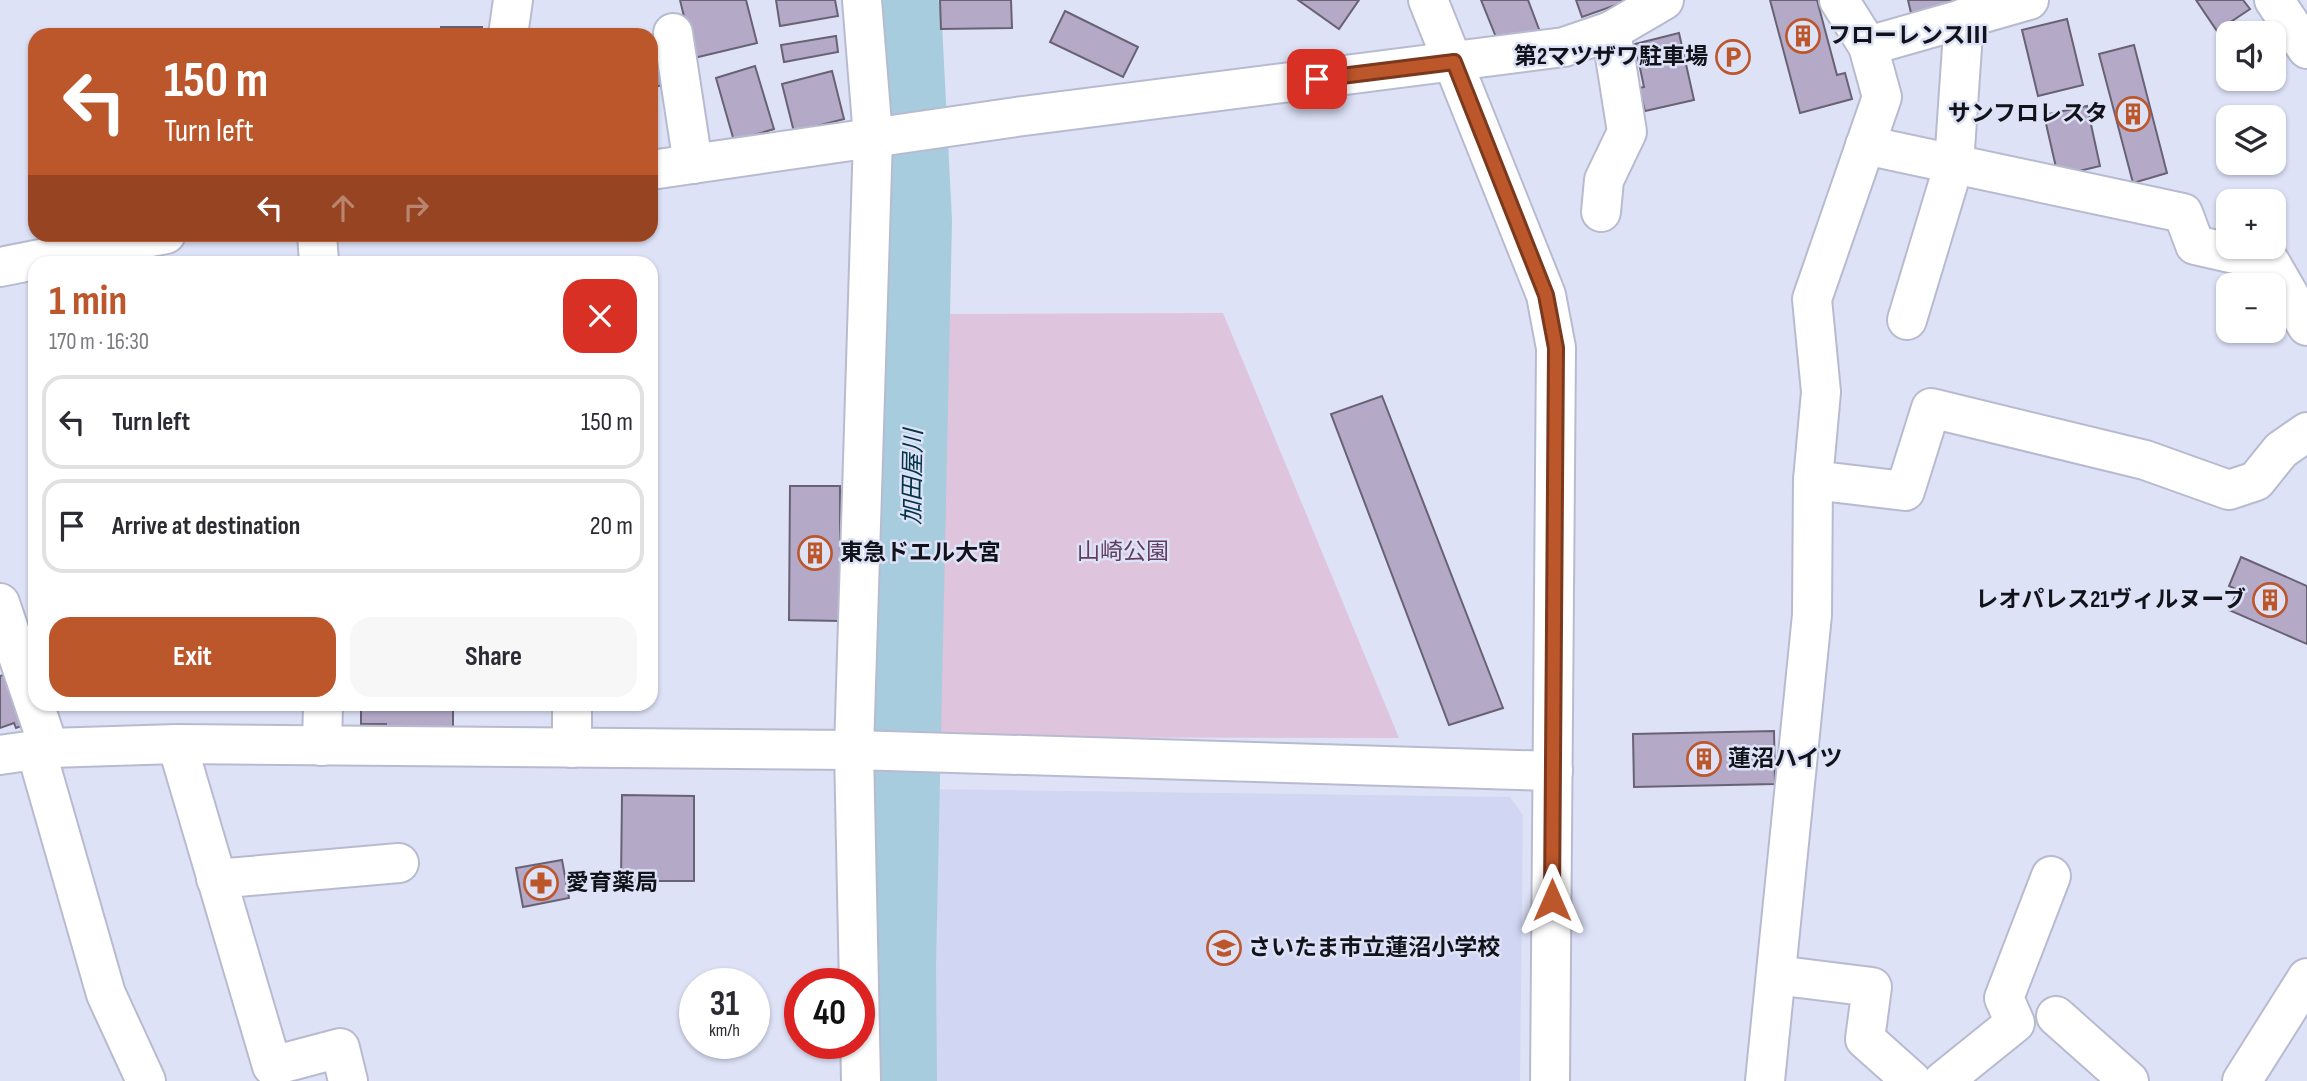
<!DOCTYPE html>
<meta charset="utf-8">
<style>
:root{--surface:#fff;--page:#f7f7f7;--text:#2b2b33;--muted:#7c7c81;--line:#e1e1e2;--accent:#bc562b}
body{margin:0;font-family:"Sofia Sans Condensed","Noto Sans JP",sans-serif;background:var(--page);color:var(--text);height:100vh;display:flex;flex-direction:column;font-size:26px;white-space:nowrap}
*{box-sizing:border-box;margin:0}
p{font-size:23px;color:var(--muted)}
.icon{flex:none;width:38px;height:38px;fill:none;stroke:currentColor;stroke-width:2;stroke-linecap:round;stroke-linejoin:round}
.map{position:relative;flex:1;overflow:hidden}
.side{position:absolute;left:28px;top:256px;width:630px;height:455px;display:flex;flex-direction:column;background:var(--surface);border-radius:21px;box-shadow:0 2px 5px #0004}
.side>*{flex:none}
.guide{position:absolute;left:28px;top:28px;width:630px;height:214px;border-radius:21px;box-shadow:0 2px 5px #0004;background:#bc562b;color:#fff;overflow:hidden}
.fabs{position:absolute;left:2216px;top:21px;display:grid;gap:14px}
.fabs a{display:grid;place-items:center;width:70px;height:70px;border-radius:14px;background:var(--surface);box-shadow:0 2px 5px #0004;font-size:35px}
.speed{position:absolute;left:679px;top:968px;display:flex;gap:14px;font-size:35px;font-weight:700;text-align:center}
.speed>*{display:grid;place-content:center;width:91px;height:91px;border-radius:50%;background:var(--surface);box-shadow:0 2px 5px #0004;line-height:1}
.speed small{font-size:18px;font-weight:400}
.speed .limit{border:10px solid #d22;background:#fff;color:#111}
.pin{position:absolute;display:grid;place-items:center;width:60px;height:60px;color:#fff;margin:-30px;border-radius:14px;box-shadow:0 4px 10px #0006}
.me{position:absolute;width:77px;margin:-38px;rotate:0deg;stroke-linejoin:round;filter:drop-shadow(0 0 5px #0008)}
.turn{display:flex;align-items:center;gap:24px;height:147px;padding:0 21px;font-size:32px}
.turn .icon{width:91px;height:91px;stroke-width:2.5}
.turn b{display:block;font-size:49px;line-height:60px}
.lanes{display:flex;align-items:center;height:66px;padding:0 21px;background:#0003;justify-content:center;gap:35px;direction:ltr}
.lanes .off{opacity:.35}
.round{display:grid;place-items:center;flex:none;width:74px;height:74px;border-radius:21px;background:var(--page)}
.overview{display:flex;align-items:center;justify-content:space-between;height:119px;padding:0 21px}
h1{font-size:42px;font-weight:700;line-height:52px;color:var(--accent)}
.action{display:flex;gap:14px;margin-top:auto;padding:14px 21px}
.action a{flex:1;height:80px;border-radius:21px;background:var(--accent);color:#fff;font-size:28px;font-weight:700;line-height:80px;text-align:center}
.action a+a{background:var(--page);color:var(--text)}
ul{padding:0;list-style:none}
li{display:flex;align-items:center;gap:21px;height:94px;margin:0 14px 10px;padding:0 7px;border:4px solid var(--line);border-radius:21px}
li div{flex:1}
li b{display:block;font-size:26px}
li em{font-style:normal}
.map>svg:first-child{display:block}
</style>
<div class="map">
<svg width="2307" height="1081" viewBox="0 0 2307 1081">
<rect width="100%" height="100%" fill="#dee2f7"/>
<!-- built -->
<polygon fill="#d1d6f2" points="929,789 1510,797 1523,815 1520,1081 923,1081"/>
<!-- green -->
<polygon fill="#dec4dd" points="1223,313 1399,738 937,737 941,314"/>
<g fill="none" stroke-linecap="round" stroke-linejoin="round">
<!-- river -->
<polyline stroke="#a7ccdd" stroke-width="68" points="903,1081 902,966 918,221 908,25 904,0"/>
</g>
<!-- building -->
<g fill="#b5a9c8" stroke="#696274" stroke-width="2">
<polygon points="680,0 746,0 757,43 694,58"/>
<polygon points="776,0 835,0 838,16 780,26"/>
<polygon points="940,0 1011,0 1012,28 941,29"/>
<polygon points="1298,0 1359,0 1339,29"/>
<polygon points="1481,0 1528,0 1540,32 1500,47"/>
<polygon points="1576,0 1630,0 1582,17"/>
<polygon points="1770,0 1817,0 1837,75 1845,73 1852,99 1800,113"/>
<polygon points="1908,0 1964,0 1965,3 1911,13"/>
<polygon points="2196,0 2243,0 2250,9 2217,31"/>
<polygon points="1065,11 1138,47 1123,77 1050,42"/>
<polygon points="2067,19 2083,85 2038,96 2022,30"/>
<rect x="441" y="27" width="41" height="8"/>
<polygon points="1679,33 1694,100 1645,111 1639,88 1644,87 1635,44"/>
<polygon points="836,36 838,52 784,62 781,45"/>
<polygon points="654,40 666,84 651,88 651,41"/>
<polygon points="2134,45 2167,173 2133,183 2099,54"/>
<polygon points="755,66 774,129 734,141 716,78"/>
<polygon points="832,71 844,119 794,132 782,84"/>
<polygon points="2087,106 2100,166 2058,176 2044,115"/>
<polygon points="1382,396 1503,708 1449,725 1331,414"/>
<polygon points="790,486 840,486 840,621 789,620"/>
<polygon points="2241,557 2307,586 2307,644 2229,610 2238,590 2229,586"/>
<polygon points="19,670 35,721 16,728 14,723 0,728 0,676"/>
<polygon points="361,704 468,704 468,706 453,706 453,734 386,734 386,724 361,724"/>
<polygon points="1774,731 1775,784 1634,787 1633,734"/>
<polygon points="622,795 694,796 694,881 621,881"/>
<polygon points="562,860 569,898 523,907 516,868"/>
</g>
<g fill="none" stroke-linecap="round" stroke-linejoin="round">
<!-- minor casing -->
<g stroke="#b8bbd0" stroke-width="42">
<g id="minor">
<polyline points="1428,0 1546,295 1556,348 1550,1081"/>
<polyline points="2274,0 2307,49"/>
<polyline points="673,33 693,164"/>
<polyline points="508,35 513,0"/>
<polyline points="1868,46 2029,0"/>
<polyline points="1865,145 2183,213 2195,245 2270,262 2307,326"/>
<polyline points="651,170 1016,117 1564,47 1611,31 1664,0"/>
<polyline points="1601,212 1604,180 1627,132 1611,31"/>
<polyline points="317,234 319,262"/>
<polyline points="0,267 166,234"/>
<polyline points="1907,320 1954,164 1964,18"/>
<polyline points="1813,480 1905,491 1931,408 2145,460 2229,490 2256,481 2281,450 2307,432"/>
<polyline points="0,603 49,748"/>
<polyline points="572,704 572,748"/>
<polyline points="177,744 272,1066 340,1048 348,1081"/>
<polyline points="322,746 323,704"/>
<polyline points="36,750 106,994 146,1081"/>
<polyline points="0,755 49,748 177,744 854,750 1553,771"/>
<polyline points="216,879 399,863"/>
<polyline points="1776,975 1872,987 1865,1039 1912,1081"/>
<polyline points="2056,1016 2129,1081"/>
<polyline points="861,1081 854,750 873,137 862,0"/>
<polyline points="1765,1081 1812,615 1813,480 1821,392 1812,299 1882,97 1868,46 1839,0"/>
<polyline points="1943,1081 2015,1023 2004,998 2051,876"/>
<polyline points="2242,1081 2307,978"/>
</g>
</g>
<!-- minor -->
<use href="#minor" stroke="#fff" stroke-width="38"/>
</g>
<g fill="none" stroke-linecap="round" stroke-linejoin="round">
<!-- route casing -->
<g stroke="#7a381c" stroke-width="18">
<polyline id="route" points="1317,79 1454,62 1546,295 1556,348 1552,900"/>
</g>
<!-- route -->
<use href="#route" stroke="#bc562b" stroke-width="12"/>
</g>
<!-- icons -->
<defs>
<g id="building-ring" transform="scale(1.75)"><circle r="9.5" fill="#dee2f7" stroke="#bc562b" stroke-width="1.5"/><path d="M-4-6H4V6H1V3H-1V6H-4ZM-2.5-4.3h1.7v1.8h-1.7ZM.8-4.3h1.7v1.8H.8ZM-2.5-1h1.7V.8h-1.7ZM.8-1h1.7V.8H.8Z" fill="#bc562b"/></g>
<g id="parking-ring" transform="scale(1.75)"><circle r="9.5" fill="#dee2f7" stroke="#bc562b" stroke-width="1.5"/><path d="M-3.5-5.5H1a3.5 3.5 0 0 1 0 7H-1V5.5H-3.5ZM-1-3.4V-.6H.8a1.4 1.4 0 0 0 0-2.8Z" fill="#bc562b"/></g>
<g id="pharmacy-ring" transform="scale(1.75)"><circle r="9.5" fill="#dee2f7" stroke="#bc562b" stroke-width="1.5"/><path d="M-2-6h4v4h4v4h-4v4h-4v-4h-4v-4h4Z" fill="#bc562b"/></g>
<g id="school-ring" transform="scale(1.75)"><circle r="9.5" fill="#dee2f7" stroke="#bc562b" stroke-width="1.5"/><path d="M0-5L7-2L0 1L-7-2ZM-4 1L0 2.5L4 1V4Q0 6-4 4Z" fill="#bc562b"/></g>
</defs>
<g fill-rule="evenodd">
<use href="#building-ring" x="1803" y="36"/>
<use href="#parking-ring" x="1733" y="57"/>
<use href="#building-ring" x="2133" y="114"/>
<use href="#building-ring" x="815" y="553"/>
<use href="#building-ring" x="2270" y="600"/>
<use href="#building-ring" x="1704" y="759"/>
<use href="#pharmacy-ring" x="541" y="883"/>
<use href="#school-ring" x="1224" y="948"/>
</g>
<g text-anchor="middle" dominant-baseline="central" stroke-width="5" stroke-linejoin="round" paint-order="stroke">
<!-- poi labels -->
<g font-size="23" font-weight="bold" fill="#12131a" stroke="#dee2f7" text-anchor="start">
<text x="1828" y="36">フローレンスⅢ</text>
<text x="1708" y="57" text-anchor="end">第2マツザワ駐車場</text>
<text x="2108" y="114" text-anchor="end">サンフロレスタ</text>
<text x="840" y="553">東急ドエル大宮</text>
<text x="2246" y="600" text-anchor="end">レオパレス21ヴィルヌーブ</text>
<text x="1728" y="759">蓮沼ハイツ</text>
<text x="566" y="883">愛育薬局</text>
<text x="1248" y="948">さいたま市立蓮沼小学校</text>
</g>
<!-- park labels -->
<g font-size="23" fill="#623c61" stroke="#dee2f7">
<text x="1123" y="552">山崎公園</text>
</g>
<!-- water labels -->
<g font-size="24" font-style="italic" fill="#003446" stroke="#dee2f7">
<text transform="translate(913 477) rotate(-89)">加田屋川</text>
</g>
</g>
</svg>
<div class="fabs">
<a><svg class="icon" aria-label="sound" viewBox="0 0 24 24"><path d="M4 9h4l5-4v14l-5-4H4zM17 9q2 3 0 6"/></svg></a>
<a><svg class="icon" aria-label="layers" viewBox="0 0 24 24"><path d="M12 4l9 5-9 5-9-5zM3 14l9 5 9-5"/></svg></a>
<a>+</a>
<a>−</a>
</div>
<div class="speed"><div>31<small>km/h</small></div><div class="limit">40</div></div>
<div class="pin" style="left:1317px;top:79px;background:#d93025"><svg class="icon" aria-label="arrive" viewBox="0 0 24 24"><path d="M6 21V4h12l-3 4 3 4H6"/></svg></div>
<svg class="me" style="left:1552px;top:900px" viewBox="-20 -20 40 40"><path d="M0-17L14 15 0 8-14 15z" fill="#bc562b" stroke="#fff" stroke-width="4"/></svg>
<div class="guide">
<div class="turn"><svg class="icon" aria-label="left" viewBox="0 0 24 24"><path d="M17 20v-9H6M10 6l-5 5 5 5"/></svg><div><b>150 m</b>Turn left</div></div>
<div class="lanes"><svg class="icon" aria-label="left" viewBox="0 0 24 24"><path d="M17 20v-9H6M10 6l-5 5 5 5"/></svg><svg class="icon off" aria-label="ahead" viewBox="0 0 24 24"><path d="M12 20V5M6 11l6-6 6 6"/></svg><svg class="icon off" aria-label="right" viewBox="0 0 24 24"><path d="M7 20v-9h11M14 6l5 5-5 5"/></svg></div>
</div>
<section class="side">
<div class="overview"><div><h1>1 min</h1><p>170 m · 16:30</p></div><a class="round" style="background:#d93025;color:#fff"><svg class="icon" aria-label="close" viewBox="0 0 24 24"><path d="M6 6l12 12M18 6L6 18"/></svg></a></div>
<ul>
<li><svg class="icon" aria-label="left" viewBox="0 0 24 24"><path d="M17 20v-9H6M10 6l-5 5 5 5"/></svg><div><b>Turn left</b></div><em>150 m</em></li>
<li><svg class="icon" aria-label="arrive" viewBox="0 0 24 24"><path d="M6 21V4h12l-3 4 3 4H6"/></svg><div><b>Arrive at destination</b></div><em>20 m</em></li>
</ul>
<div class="action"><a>Exit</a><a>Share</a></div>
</section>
</div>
